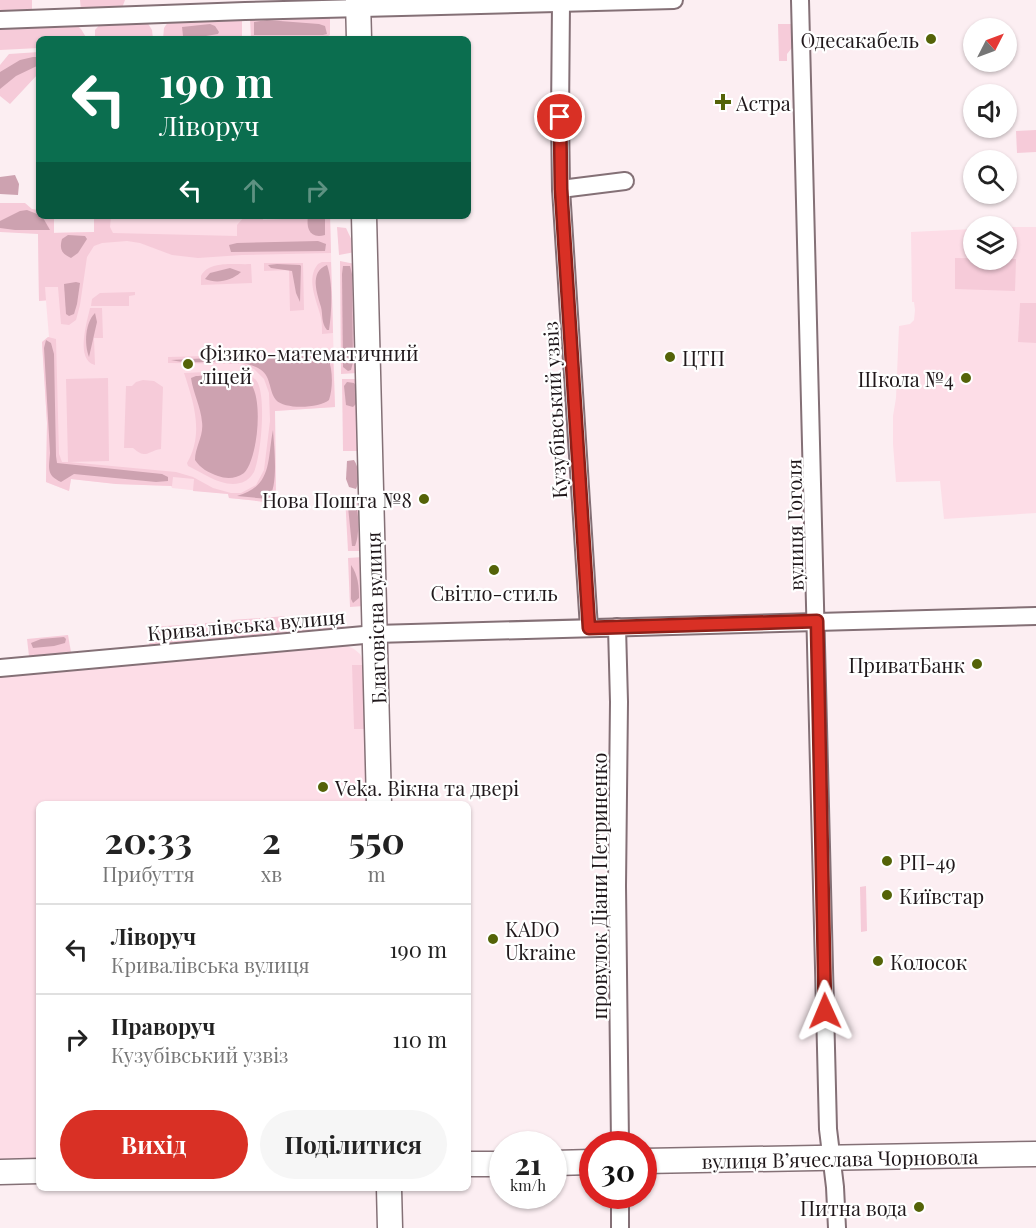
<!DOCTYPE html>
<html lang="uk">
<meta charset="utf-8">
<style>
:root{--surface:#fff;--page:#f6f6f6;--text:#222;--muted:#767676;--line:#e0e0e0;--accent:#d93025}
body{margin:0;font-family:"Playfair Display",serif;background:var(--page);color:var(--text);height:100vh;display:flex;flex-direction:column;font-size:22px;white-space:nowrap}
*{box-sizing:border-box;margin:0}
p{font-size:20px;color:var(--muted)}
.icon{flex:none;width:33px;height:33px;fill:none;stroke:currentColor;stroke-width:2;stroke-linecap:round;stroke-linejoin:round}
.map{position:relative;flex:1;overflow:hidden}
.side{position:absolute;left:36px;top:801px;width:435px;height:390px;display:flex;flex-direction:column;background:var(--surface);border-radius:9px;box-shadow:0 2px 4px #0004}
.side>*{flex:none}
.banner{position:absolute;left:36px;top:36px;width:435px;height:183px;border-radius:9px;box-shadow:0 2px 4px #0004;background:#0b6e4f;color:#fff;overflow:hidden}
.needle{width:39px;rotate:48deg}
.fabs{position:absolute;left:963px;top:18px;display:grid;gap:12px}
.fabs a{display:grid;place-items:center;width:54px;height:54px;border-radius:50%;background:var(--surface);box-shadow:0 2px 4px #0004;font-size:30px}
.speed{position:absolute;left:489px;top:1131px;display:flex;gap:12px;font-size:30px;font-weight:700;text-align:center}
.speed>*{display:grid;place-content:center;width:78px;height:78px;border-radius:50%;background:var(--surface);box-shadow:0 2px 4px #0004;line-height:1}
.speed small{font-size:15px;font-weight:400}
.speed .limit{border:9px solid #d22;background:#fff;color:#111}
.pin{position:absolute;display:grid;place-items:center;width:51px;height:51px;color:#fff;margin:-26px;border:3px solid #fff;border-radius:50%;box-shadow:0 2px 6px #0007}
.me{position:absolute;width:66px;margin:-33px;rotate:359deg;stroke-linejoin:round;filter:drop-shadow(0 0 4px #0008)}
.turn{display:flex;align-items:center;gap:21px;height:126px;padding:0 24px;font-size:27px}
.turn .icon{width:78px;height:78px;stroke-width:2.5}
.turn b{display:block;font-size:42px;line-height:51px}
.lanes{display:flex;align-items:center;height:57px;padding:0 24px;background:#0003;justify-content:center;gap:30px;direction:ltr}
.lanes .off{opacity:.35}
.eta{display:flex;justify-content:space-evenly;align-items:center;height:102px;text-align:center}
.eta b{font-size:36px;font-weight:700;line-height:42px}
.button{display:flex;gap:12px;margin-top:auto;padding:12px 24px}
.button a{flex:1;height:69px;border-radius:36px;background:var(--accent);color:#fff;font-size:24px;font-weight:700;line-height:69px;text-align:center}
.button a+a{background:var(--page);color:var(--text)}
ul{padding:0;list-style:none}
li{display:flex;align-items:center;gap:18px;height:90px;padding:0 24px;border-top:2px solid var(--line)}
li div{flex:1}
li b{display:block;font-size:22px}
li em{font-style:normal}
.map>svg:first-child{display:block}
</style>
<div class="map">
<svg width="1036" height="1228" viewBox="0 0 1036 1228">
<rect width="100%" height="100%" fill="#fceef2"/>
<!-- built -->
<g fill="#fddde7">
<polygon points="94,216 330,216 335,407 275,411 276,503 229,498 228,494 172,488 171,486 116,484 71,479 69,491 46,482 47,423 42,342 49,337 46,301 39,301 38,233 94,232"/>
<polygon points="1007,227 1036,227 1036,513 944,519 940,481 896,482 893,444 893,416 896,398 899,326 910,324 914,320 915,310 914,302 912,302 911,232 973,229 974,260 1006,260"/>
<polygon points="336,644 345,645 354,649 360,654 365,665 369,804 39,804 39,1159 0,1160 0,677"/>
</g>
<!-- green -->
<g fill="#f6cbd9">
<polygon points="0,0 32,0 32,9 30,11 0,13"/>
<polygon points="80,0 125,0 122,8 81,10"/>
<polygon points="330,16 330,35 326,37 251,38 250,18"/>
<polygon points="242,18 242,39 163,39 164,28 170,19"/>
<polygon points="102,22 147,22 152,30 153,39 95,39 95,30"/>
<polygon points="74,23 81,29 87,39 39,39 39,48 0,50 0,26"/>
<polygon points="778,24 793,24 795,44 787,54 787,61 779,61"/>
<polygon points="39,52 39,75 38,74 10,104 0,96 0,65 9,54"/>
<polygon points="1036,130 1036,152 1017,153 1016,131"/>
<polygon points="0,203 25,203 32,209 39,210 39,216 50,216 54,218 54,233 94,232 94,216 111,216 110,227 113,233 237,236 237,225 245,216 263,216 263,220 283,219 283,216 330,216 331,253 242,255 198,258 172,255 140,243 127,241 102,243 94,246 87,257 80,305 76,320 69,325 61,324 58,287 45,287 46,300 39,301 38,234 0,232"/>
<polygon points="337,227 346,228 355,247 355,252 339,255"/>
<polygon points="955,258 1016,259 1015,291 955,289"/>
<polygon points="340,261 355,264 358,373 341,374"/>
<path d="M322 262H331L333 333 322 334C322 327 322 320 320 314 316 299 306 278 318 264Z"/>
<polygon points="264,263 303,263 304,310 290,311 289,270 264,271"/>
<path d="M251 264 252 283 201 285V276C209 260 235 265 251 264Z"/>
<polygon points="135,292 135,295 129,296 129,306 91,306 92,299 100,293"/>
<polygon points="1020,303 1036,303 1036,343 1018,342"/>
<path d="M90 308H102L103 338H94L95 365C75 360 87 322 90 308Z"/>
<polygon points="48,337 56,339 59,454 62,462 68,462 66,379 108,378 109,461 69,462 176,472 193,477 213,488 231,493 241,493 256,485 264,470 270,421 269,393 264,379 254,369 241,364 168,363 168,357 333,353 335,407 275,411 276,503 229,498 228,494 193,491 194,479 173,477 172,486 116,484 71,479 69,491 46,482 47,423 42,342"/>
<path d="M229 371C238 373 249 373 256 380 267 393 261 456 254 472 251 477 246 482 240 483 223 488 203 473 188 466L187 463C204 434 194 403 184 373Z"/>
<polygon points="342,379 358,379 360,451 343,451"/>
<path d="M143 380 154 381 163 387 161 449C147 451 147 460 133 448H124L126 386H132L136 382Z"/>
<polygon points="361,495 363,551 348,551 345,496"/>
<polygon points="363,557 364,606 350,607 348,558"/>
<polygon points="344,612 345,628 318,631 317,614"/>
<polygon points="312,615 313,631 292,633 291,617"/>
<polygon points="285,616 287,633 272,635 263,618"/>
<polygon points="260,618 267,635 234,638 231,620"/>
<polygon points="225,622 227,639 207,640 205,623"/>
<polygon points="199,624 200,641 149,646 148,627"/>
<polygon points="68,635 71,652 29,656 27,639"/>
<polygon points="352,665 365,665 367,729 354,729"/>
<polygon points="866,886 867,931 861,932 860,887"/>
</g>
<!-- forest -->
<g fill="#cda2b0">
<polygon points="267,20 319,24 325,26 327,34 323,35 254,35 254,22"/>
<polygon points="210,24 215,26 219,32 218,34 194,38 183,36 182,27"/>
<polygon points="33,57 39,57 39,65 16,76 0,89 0,72 20,60"/>
<polygon points="15,175 19,184 18,195 0,194 0,177"/>
<polygon points="27,210 42,216 50,230 15,230 0,228 0,221 20,211"/>
<path d="M308 216H325V235C310 239 306 229 308 216Z"/>
<path d="M68 235 85 236 87 239 78 253 71 258C62 254 59 249 62 239Z"/>
<polygon points="318,241 326,244 325,251 231,252 229,245 237,243"/>
<polygon points="277,264 300,265 301,266 300,302 296,293 292,271 271,268 268,265"/>
<path d="M327 265C333 281 332 313 329 330H327C321 323 323 315 321 307 317 293 309 272 327 265Z"/>
<polygon points="343,266 350,266 352,274 353,362 351,370 348,371 343,367 342,274"/>
<path d="M230 268 241 272C231 281 217 284 205 279L210 273Z"/>
<polygon points="76,282 80,283 77,304 74,314 69,316 66,314 64,284"/>
<path d="M95 313 97 322 89 357C84 344 85 323 95 313Z"/>
<path d="M46 340 51 343 54 354 56 456 57 463 162 474 168 477V481L156 482 74 474 61 482C46 475 49 468 50 453L44 348Z"/>
<path d="M273 355 318 356 328 358C333 370 333 388 329 400 320 408 285 410 276 400 268 390 272 375 258 368 230 354 199 367 171 360Z"/>
<path d="M196 376C208 375 236 373 247 380 265 391 258 460 244 473 236 479 226 479 218 476 209 473 200 468 195 460 195 447 204 436 202 422 201 407 193 393 191 378Z"/>
<polygon points="347,382 354,383 356,386 357,403 353,407 346,405 344,386"/>
<path d="M273 430C274 446 279 487 268 499L237 496C273 486 267 460 273 430Z"/>
<path d="M354 460C359 467 360 482 356 489L349 487 346 479 347 461Z"/>
<path d="M347 497H354C359 509 360 534 355 546H352Z"/>
<path d="M351 565C358 575 359 586 359 598L353 603 351 599Z"/>
<path d="M183 628H195L196 632 194 637C182 640 163 644 152 638L151 630Z"/>
<polygon points="64,637 66,639 65,643 54,646 33,648 31,643 41,639"/>
</g>
<g fill="none" stroke-linecap="round" stroke-linejoin="round">
<!-- street casing -->
<g stroke="#847076" stroke-width="20">
<g id="street">
<polyline points="800,0 828,1129 835,1187 837,1228"/>
<polyline points="561,3 560,117 561,189 589,628"/>
<polyline points="0,20 245,11 674,0"/>
<polyline points="561,189 625,181"/>
<polyline points="617,627 619,702 617,886 620,1144"/>
<polyline points="0,668 375,634 1036,616"/>
<polyline points="620,1228 620,1196"/>
</g>
</g>
<!-- secondary casing -->
<g stroke="#847076" stroke-width="27">
<g id="secondary">
<polyline points="358,0 359,39"/>
<polyline points="364,216 379,804"/>
<polyline points="644,1161 1036,1154"/>
<polyline points="554,1163 592,1162"/>
<polyline points="468,1164 502,1164"/>
<polyline points="0,1172 39,1171"/>
<polyline points="389,1188 390,1228"/>
</g>
</g>
<!-- street -->
<use href="#street" stroke="#fff" stroke-width="16"/>
<!-- secondary -->
<use href="#secondary" stroke="#fff" stroke-width="24"/>
</g>
<g fill="none" stroke-linecap="round" stroke-linejoin="round">
<!-- route casing -->
<g stroke="#8d1f18" stroke-width="15">
<polyline id="route" points="560,117 561,189 589,628 817,621 825,1011"/>
</g>
<!-- route -->
<use href="#route" stroke="#d93025" stroke-width="10"/>
</g>
<!-- markers -->
<g fill="#546308" stroke="#fff" stroke-width="2">
<circle cx="931" cy="39" r="6"/>
<path d="M720 93h6v6h6v6h-6v6h-6v-6h-6v-6h6z"/>
<circle cx="670" cy="357" r="6"/>
<circle cx="188" cy="364" r="6"/>
<circle cx="966" cy="378" r="6"/>
<circle cx="424" cy="499" r="6"/>
<circle cx="494" cy="570" r="6"/>
<circle cx="977" cy="664" r="6"/>
<circle cx="323" cy="787" r="6"/>
<circle cx="887" cy="861" r="6"/>
<circle cx="887" cy="895" r="6"/>
<circle cx="493" cy="939" r="6"/>
<circle cx="878" cy="961" r="6"/>
<circle cx="919" cy="1207" r="6"/>
</g>
<g text-anchor="middle" dominant-baseline="central" stroke-width="4.5" stroke-linejoin="round" paint-order="stroke">
<!-- poi labels -->
<g font-size="20" fill="#20181b" stroke="#fff" text-anchor="start">
<text x="919" y="39" text-anchor="end">Одесакабель</text>
<text x="736" y="102">Астра</text>
<text x="200" y="352">Фізико-математичний<tspan x="200" dy="23">ліцей</tspan></text>
<text x="682" y="357">ЦТП</text>
<text x="954" y="378" text-anchor="end">Школа №4</text>
<text x="412" y="499" text-anchor="end">Нова Пошта №8</text>
<text x="494" y="592" text-anchor="middle">Світло-стиль</text>
<text x="965" y="664" text-anchor="end">ПриватБанк</text>
<text x="335" y="787">Veka. Вікна та двері</text>
<text x="899" y="861">РП-49</text>
<text x="899" y="895">Київстар</text>
<text x="505" y="928">KADO<tspan x="505" dy="23">Ukraine</tspan></text>
<text x="890" y="961">Колосок</text>
<text x="907" y="1207" text-anchor="end">Питна вода</text>
</g>
<!-- street labels -->
<g font-size="20" fill="#20181b" stroke="#fff">
<text transform="translate(554 410) rotate(-93)">Кузубівський узвіз</text>
<text transform="translate(794 525) rotate(-91)">вулиця Гоголя</text>
<text transform="translate(375 618) rotate(-92)">Благовісна вулиця</text>
<text transform="translate(246 624) rotate(-5)">Кривалівська вулиця</text>
<text transform="translate(598 886) rotate(-90)">провулок Діани Петриненко</text>
<text transform="translate(840 1158) rotate(-1)">вулиця Вʼячеслава Чорновола</text>
</g>
</g>
</svg>
<div class="fabs">
<a><svg class="needle" viewBox="-14 -14 28 28"><path d="M0-13l5 13h-10z" fill="#e53935"/><path d="M0 13l5-13h-10z" fill="#767676"/></svg></a>
<a><svg class="icon" aria-label="sound" viewBox="0 0 24 24"><path d="M4 9h4l5-4v14l-5-4H4zM17 9q2 3 0 6"/></svg></a>
<a><svg class="icon" aria-label="search" viewBox="0 0 24 24"><circle cx="10" cy="10" r="6"/><path d="M15 15l6 6"/></svg></a>
<a><svg class="icon" aria-label="layers" viewBox="0 0 24 24"><path d="M12 4l9 5-9 5-9-5zM3 14l9 5 9-5"/></svg></a>
</div>
<div class="speed"><div>21<small>km/h</small></div><div class="limit">30</div></div>
<div class="pin" style="left:560px;top:117px;background:#d93025"><svg class="icon" aria-label="arrive" viewBox="0 0 24 24"><path d="M6 21V4h12l-3 4 3 4H6"/></svg></div>
<svg class="me" style="left:825px;top:1011px" viewBox="-20 -20 40 40"><path d="M0-17L14 15 0 8-14 15z" fill="#d93025" stroke="#fff" stroke-width="4"/></svg>
<div class="banner">
<div class="turn"><svg class="icon" aria-label="left" viewBox="0 0 24 24"><path d="M17 20v-9H6M10 6l-5 5 5 5"/></svg><div><b>190 m</b>Ліворуч</div></div>
<div class="lanes"><svg class="icon" aria-label="left" viewBox="0 0 24 24"><path d="M17 20v-9H6M10 6l-5 5 5 5"/></svg><svg class="icon off" aria-label="ahead" viewBox="0 0 24 24"><path d="M12 20V5M6 11l6-6 6 6"/></svg><svg class="icon off" aria-label="right" viewBox="0 0 24 24"><path d="M7 20v-9h11M14 6l5 5-5 5"/></svg></div>
</div>
<section class="side">
<div class="eta">
<div><b>20:33</b><p>Прибуття</p></div>
<div><b>2</b><p>хв</p></div>
<div><b>550</b><p>m</p></div>
</div>
<ul>
<li><svg class="icon" aria-label="left" viewBox="0 0 24 24"><path d="M17 20v-9H6M10 6l-5 5 5 5"/></svg><div><b>Ліворуч</b><p>Кривалівська вулиця</p></div><em>190 m</em></li>
<li><svg class="icon" aria-label="right" viewBox="0 0 24 24"><path d="M7 20v-9h11M14 6l5 5-5 5"/></svg><div><b>Праворуч</b><p>Кузубівський узвіз</p></div><em>110 m</em></li>
</ul>
<div class="button"><a>Вихід</a><a>Поділитися</a></div>
</section>
</div>
